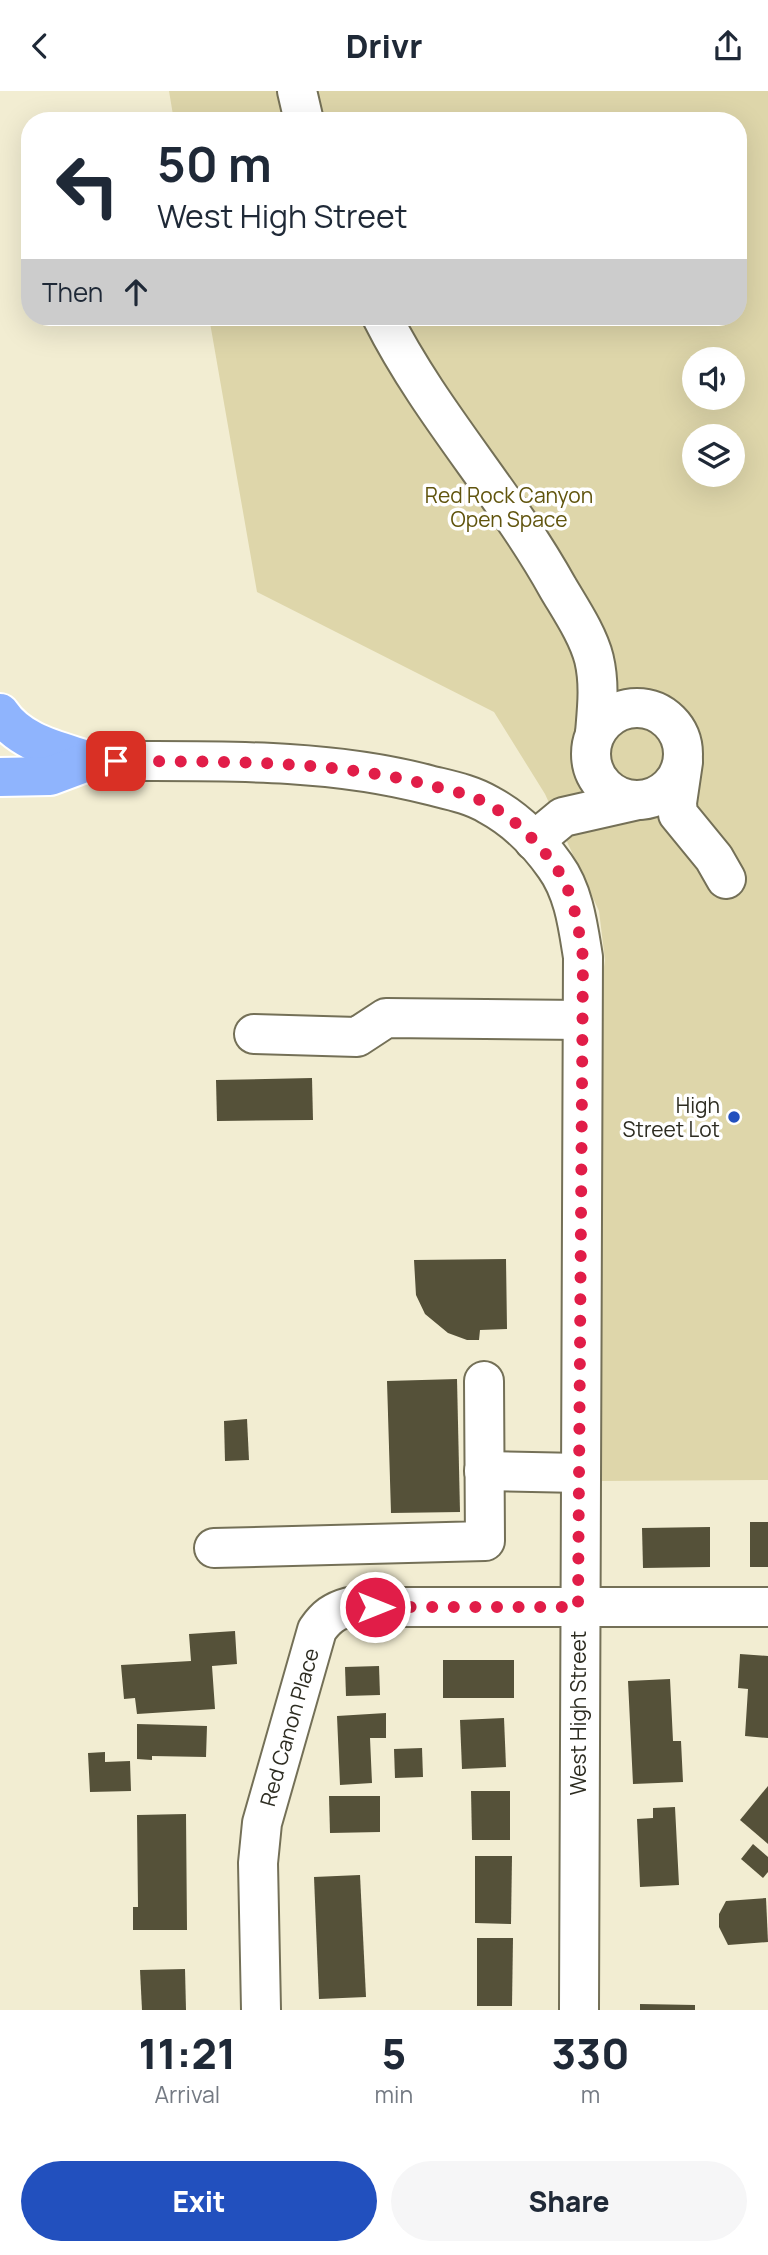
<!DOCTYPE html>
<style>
:root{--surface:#fff;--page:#f6f6f7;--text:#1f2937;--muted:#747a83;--accent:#2250be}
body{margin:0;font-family:Manrope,sans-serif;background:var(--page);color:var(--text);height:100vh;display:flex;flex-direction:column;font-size:26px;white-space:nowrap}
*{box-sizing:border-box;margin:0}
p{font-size:23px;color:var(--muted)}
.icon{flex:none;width:38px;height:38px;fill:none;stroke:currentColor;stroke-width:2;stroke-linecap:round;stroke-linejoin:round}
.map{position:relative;height:1919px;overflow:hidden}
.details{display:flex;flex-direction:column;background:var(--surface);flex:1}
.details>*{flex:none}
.hud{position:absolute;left:21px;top:21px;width:726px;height:214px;border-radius:28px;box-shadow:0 7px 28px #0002;background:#fff;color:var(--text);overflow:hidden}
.controls{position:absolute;left:682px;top:256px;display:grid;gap:14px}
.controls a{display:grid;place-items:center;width:63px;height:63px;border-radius:50%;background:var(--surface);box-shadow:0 7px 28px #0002;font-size:35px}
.pin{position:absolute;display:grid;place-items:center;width:60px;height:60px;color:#fff;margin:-30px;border-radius:14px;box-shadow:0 4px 10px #0006}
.me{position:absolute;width:77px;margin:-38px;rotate:90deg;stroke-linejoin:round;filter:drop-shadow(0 0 5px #0008)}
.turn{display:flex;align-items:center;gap:24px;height:147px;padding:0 21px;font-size:32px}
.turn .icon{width:91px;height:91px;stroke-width:2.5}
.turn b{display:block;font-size:49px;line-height:60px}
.then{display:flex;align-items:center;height:66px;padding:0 21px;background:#0003;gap:14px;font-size:26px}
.eta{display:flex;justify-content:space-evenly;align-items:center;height:119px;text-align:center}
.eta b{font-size:42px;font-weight:800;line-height:49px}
.cta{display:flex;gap:14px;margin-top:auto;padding:14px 21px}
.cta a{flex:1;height:80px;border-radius:42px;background:var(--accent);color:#fff;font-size:28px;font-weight:800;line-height:80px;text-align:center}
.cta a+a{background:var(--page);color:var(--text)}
header{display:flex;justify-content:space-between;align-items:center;height:91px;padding:0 21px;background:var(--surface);font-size:32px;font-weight:800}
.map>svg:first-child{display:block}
</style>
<header><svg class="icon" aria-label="back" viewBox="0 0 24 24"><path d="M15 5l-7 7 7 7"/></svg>Drivr<svg class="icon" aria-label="share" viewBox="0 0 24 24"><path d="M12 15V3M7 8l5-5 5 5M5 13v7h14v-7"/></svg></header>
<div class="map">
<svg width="768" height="1919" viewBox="0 0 768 1919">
<rect width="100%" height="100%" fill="#f2edd2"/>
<!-- green -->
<path fill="#ded6aa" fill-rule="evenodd" d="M169 0H768V1389L601 1390V897L605 869 599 820 545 703 494 621 257 501 209 226H738V30H174ZM695 268H733V306H695ZM695 345H733V383H695Z"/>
<!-- building -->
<g fill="#555139">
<polygon points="312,987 313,1029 217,1030 216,989"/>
<polygon points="506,1168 507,1238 480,1239 479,1249 467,1249 448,1242 425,1223 416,1204 414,1169"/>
<polygon points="457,1288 460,1421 391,1422 387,1290"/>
<polygon points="247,1328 249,1369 225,1370 224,1330"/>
<rect x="750" y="1431" width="18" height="45"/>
<polygon points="710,1436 710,1476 643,1477 642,1437"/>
<polygon points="235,1540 237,1573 212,1575 215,1618 137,1623 135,1607 124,1608 121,1574 191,1570 189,1543"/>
<polygon points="740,1563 768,1565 768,1647 745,1645 748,1598 738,1597"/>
<rect x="443" y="1569" width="71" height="38"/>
<polygon points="379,1575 380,1604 346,1605 345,1576"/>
<polygon points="670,1588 673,1650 681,1650 683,1691 633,1693 628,1590"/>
<polygon points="386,1622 386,1647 370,1647 372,1692 340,1694 337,1625"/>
<polygon points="504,1627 506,1676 462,1678 460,1629"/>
<polygon points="137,1633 207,1635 206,1666 152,1665 152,1669 137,1668"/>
<polygon points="422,1657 423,1686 395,1687 394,1658"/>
<polygon points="105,1661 105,1671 130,1670 131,1700 90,1701 88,1662"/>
<polygon points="768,1695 768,1753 740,1729"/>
<polygon points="471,1700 510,1700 510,1749 472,1749"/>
<polygon points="329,1705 380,1705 380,1741 330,1742"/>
<polygon points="675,1716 679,1794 640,1796 637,1728 653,1727 653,1717"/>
<polygon points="186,1723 187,1839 133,1839 133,1816 138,1816 137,1724"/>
<polygon points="753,1753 768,1766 768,1781 763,1787 741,1768"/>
<polygon points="475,1765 512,1765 511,1833 475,1832"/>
<polygon points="360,1784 366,1906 319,1908 314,1786"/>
<polygon points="766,1807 768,1851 728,1854 719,1836 719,1823 726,1810"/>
<polygon points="477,1847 513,1847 512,1915 477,1915"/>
<polygon points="185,1878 186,1919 142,1919 140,1879"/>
<polygon points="640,1913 695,1914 695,1919 640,1919"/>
</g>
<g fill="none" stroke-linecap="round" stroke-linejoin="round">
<!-- minor casing -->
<g stroke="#747057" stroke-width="42">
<g id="minor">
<polyline points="297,0 304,30"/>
<path d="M382 226C430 322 506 403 558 497 571 519 588 544 594 568 600 593 597 618 595 642"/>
<circle cx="637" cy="663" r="46"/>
<path d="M90 670C202 671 319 665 429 694 449 699 471 703 489 714 515 728 538 751 555 775 574 801 578 835 583 866L579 1919"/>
<polyline points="683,671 677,712 678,723 714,767 726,788"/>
<polyline points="534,750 563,726 638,709"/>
<polyline points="254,943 357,946 386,927 582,929"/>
<polyline points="484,1380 580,1382"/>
<polyline points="214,1457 485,1450 484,1290"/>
<path d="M261 1919 258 1772 262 1732 317 1539C326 1526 334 1520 349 1516H768"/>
</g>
</g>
<!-- highway casing -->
<g stroke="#fff" stroke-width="42">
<g id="highway">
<path d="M0 622C20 652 57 659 90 670"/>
<polyline points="0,686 50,685 90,670"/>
</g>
</g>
<!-- minor -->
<use href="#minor" stroke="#fff" stroke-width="38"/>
<!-- highway -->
<use href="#highway" stroke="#8fb4fd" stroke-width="38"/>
</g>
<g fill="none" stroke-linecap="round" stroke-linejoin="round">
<!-- route -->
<path stroke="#e11d48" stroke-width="12" stroke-dasharray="0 21.6" d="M116 670C220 671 327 668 429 694 449 699 471 703 489 714 515 728 538 751 555 775 574 801 578 835 583 866L578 1516H375"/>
</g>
<!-- markers -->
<circle fill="#2250be" stroke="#fff" stroke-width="2.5" cx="734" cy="1026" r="7"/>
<g text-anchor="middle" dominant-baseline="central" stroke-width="7" stroke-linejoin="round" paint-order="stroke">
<!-- park labels -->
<g font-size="21" fill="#60540d" stroke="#fff">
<text x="509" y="404">Red Rock Canyon<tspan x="509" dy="24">Open Space</tspan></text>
</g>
<!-- poi labels -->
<g font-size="21" fill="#2d2c21" stroke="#fff" text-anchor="end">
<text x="720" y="1014">High<tspan x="720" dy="24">Street Lot</tspan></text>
</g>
<!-- street labels -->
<g font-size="21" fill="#2d2c21" stroke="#fff">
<text transform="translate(578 1622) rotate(-90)">West High Street</text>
<text transform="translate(289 1636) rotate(-74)">Red Canon Place</text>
</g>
</g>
</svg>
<div class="controls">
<a><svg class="icon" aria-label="sound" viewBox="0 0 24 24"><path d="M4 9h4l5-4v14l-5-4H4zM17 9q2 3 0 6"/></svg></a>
<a><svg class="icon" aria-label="layers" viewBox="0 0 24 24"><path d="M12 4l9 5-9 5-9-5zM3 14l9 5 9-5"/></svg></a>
</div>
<div class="pin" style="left:116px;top:670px;background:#d93025"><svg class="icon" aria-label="arrive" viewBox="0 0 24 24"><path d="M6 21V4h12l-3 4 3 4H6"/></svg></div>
<svg class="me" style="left:375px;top:1516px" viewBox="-20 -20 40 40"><circle r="17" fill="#e11d48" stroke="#fff" stroke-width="3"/><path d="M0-11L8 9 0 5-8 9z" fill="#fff"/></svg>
<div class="hud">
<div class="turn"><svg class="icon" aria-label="left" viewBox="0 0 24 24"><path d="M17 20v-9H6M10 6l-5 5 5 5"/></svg><div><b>50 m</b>West High Street</div></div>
<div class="then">Then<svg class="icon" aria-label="ahead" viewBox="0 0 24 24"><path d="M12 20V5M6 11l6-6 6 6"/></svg></div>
</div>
</div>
<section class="details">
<div class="eta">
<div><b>11:21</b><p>Arrival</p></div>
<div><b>5</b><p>min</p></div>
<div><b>330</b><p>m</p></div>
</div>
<div class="cta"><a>Exit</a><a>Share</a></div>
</section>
